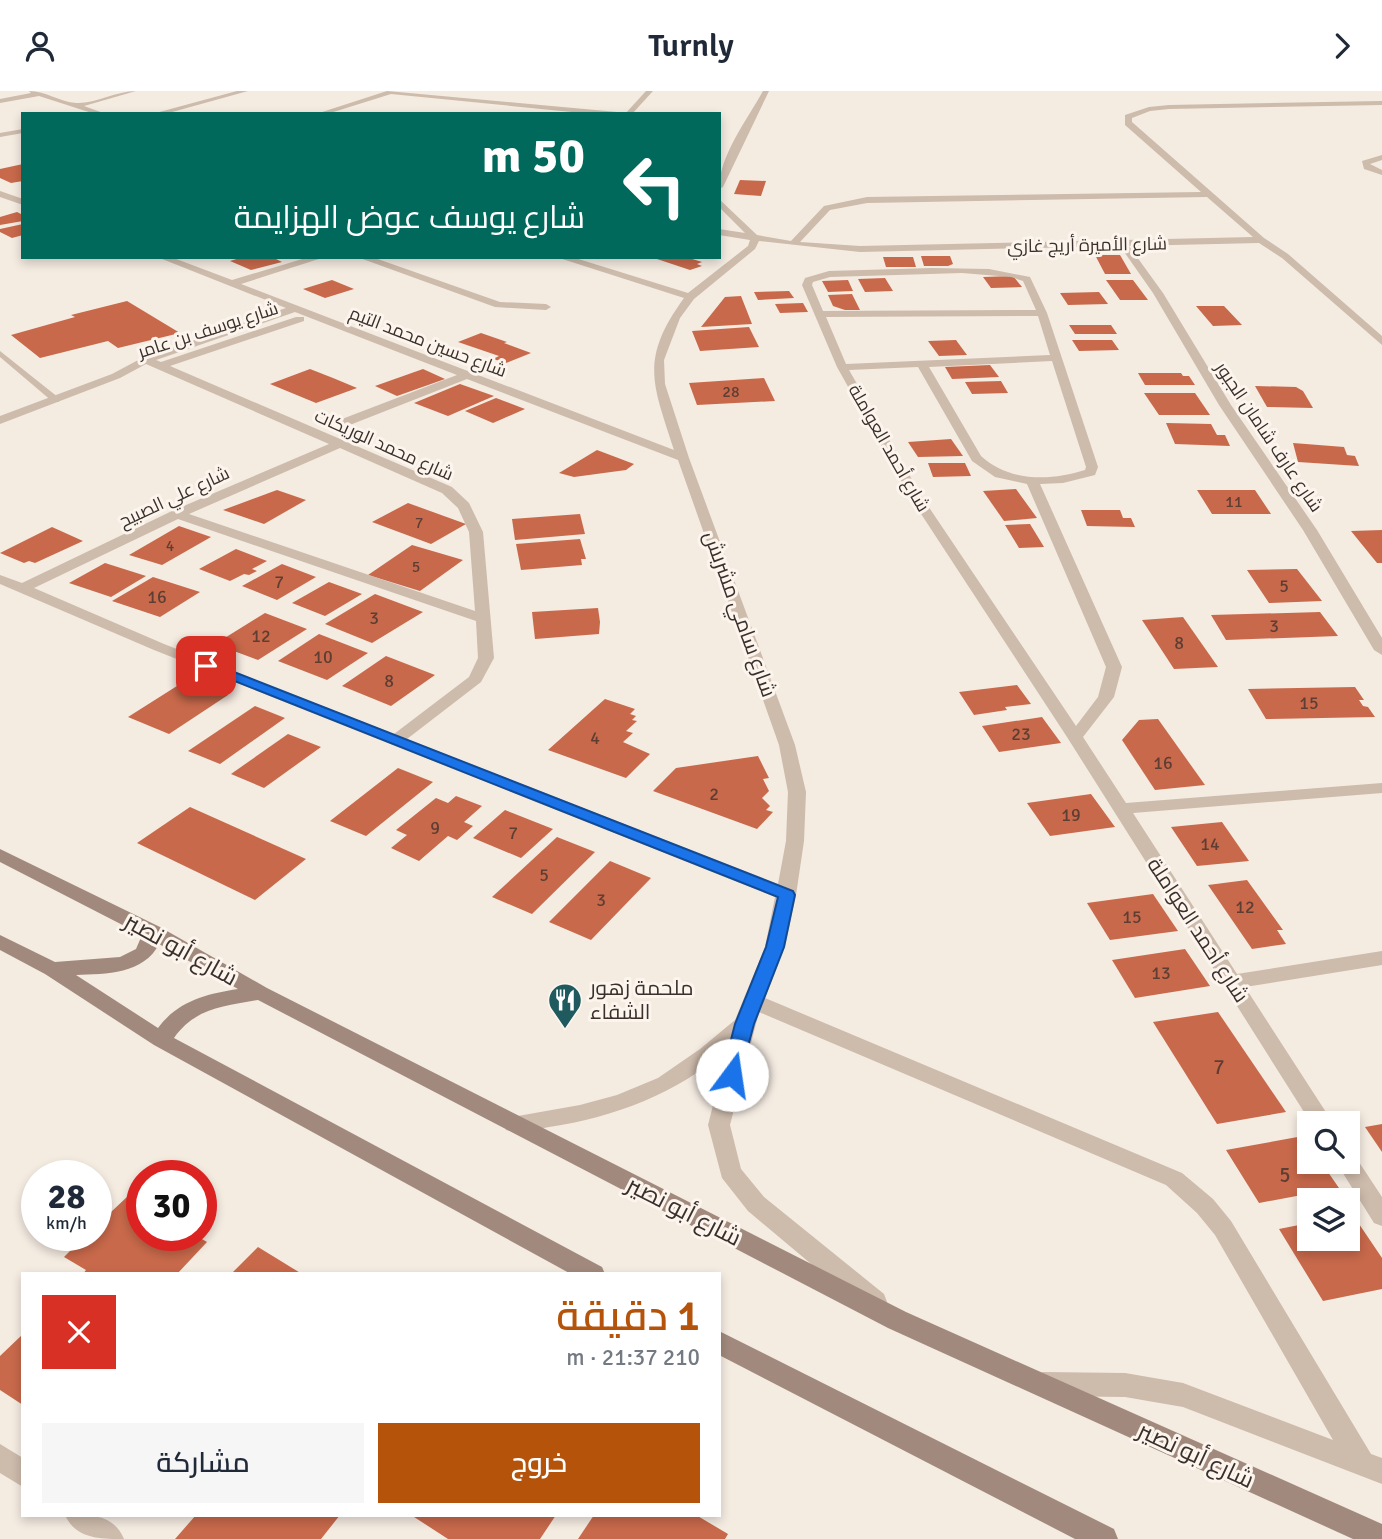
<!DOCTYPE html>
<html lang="ar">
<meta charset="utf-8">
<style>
:root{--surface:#fff;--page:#f6f6f7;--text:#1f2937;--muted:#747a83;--accent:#b45309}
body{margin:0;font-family:Signika,Cairo,sans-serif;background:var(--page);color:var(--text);direction:rtl;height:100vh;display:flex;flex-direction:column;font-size:26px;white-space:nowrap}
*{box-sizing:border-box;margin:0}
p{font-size:23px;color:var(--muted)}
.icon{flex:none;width:38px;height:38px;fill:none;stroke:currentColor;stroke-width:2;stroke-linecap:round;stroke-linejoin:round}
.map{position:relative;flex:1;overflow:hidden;direction:ltr}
.drawer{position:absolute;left:21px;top:1181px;width:700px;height:245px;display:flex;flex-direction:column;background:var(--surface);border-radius:0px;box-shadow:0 4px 10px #0003;direction:rtl}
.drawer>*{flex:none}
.guide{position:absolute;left:21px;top:21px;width:700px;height:147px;border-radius:0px;box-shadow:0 4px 10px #0003;direction:rtl;background:#00695c;color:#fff;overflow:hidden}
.tools{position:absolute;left:1297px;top:1020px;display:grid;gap:14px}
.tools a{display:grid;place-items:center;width:63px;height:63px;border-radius:0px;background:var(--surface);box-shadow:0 4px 10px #0003;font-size:35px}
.speed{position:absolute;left:21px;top:1069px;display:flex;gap:14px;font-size:35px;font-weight:700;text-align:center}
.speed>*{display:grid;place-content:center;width:91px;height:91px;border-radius:50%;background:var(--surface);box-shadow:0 4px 10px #0003;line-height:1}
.speed small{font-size:18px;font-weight:400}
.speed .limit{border:10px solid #d22;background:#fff;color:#111}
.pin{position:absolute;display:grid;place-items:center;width:60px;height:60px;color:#fff;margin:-30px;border-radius:14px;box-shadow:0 4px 10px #0006}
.me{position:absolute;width:77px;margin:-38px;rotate:14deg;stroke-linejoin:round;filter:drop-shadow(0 0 5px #0008)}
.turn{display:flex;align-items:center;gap:24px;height:147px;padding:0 21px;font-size:32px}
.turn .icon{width:91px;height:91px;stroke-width:2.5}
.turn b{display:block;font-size:49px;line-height:60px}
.round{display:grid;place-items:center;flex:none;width:74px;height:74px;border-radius:0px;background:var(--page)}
.overview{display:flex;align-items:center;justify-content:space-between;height:119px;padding:0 21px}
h1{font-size:42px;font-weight:600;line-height:52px;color:var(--accent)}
.primary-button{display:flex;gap:14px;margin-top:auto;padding:14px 21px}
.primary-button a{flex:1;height:80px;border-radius:0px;background:var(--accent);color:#fff;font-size:28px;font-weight:600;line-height:80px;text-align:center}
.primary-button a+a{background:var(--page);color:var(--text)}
header{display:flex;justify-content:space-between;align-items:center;height:91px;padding:0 21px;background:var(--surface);font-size:32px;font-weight:600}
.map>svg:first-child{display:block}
</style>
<header><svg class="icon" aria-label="forward" viewBox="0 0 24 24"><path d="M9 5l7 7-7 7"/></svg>Turnly<svg class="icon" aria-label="person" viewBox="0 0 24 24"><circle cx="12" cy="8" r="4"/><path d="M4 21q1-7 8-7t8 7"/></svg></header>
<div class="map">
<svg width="1382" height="1448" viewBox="0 0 1382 1448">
<rect width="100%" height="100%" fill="#f4ebe1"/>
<!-- building -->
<g fill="#c8694b">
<polygon points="23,73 23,90 11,92 0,87 0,78"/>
<polygon points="740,89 766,90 761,105 734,103"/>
<polygon points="17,121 23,124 23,130 0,134 0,126"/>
<polygon points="23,133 23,144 12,147 0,141 0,138"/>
<polygon points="1095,164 1120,164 1131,183 1105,183"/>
<polygon points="921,165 950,165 953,173 948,175 924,175"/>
<polygon points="243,166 272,166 282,171 251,179 230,170"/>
<polygon points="686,166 702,171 697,173 702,175 690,179 654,167"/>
<polygon points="883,166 913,166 916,176 886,176"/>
<polygon points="1013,185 1022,196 991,197 983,186"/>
<polygon points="885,187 893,200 865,201 858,188"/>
<polygon points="332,189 354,198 325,207 303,198"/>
<polygon points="848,189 853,200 828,201 822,190"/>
<polygon points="1106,189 1133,189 1148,209 1120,209"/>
<polygon points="789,200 794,207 758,209 754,201"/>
<polygon points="1099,201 1108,213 1068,214 1060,202"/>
<polygon points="852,203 860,219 845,219 833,215 828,204"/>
<polygon points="741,205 752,233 701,236 725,206"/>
<polygon points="127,210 180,242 118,257 108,250 40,267 11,244 75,226 71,224"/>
<polygon points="803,212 808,221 780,222 775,213"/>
<polygon points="1196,215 1224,215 1242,234 1213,235"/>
<polygon points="1069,234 1111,234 1117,243 1075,243"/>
<polygon points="749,236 759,256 700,260 692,240"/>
<polygon points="481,242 507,251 504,252 531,262 506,272 493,268 499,265 458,251"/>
<polygon points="956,249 967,264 939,265 928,250"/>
<polygon points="1072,249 1112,249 1119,259 1079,260"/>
<polygon points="990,274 999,286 952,288 945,276"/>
<polygon points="310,278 333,287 357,297 316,312 270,293"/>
<polygon points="423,278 445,288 397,305 375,295"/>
<polygon points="1138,282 1181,282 1183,285 1189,285 1195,294 1145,294"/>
<polygon points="764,287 775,310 697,314 689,292"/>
<polygon points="1001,290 1008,302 972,303 965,291"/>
<polygon points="460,293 494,305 448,325 414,312"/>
<polygon points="1255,295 1296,296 1303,300 1313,317 1267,316"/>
<polygon points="1144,302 1195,302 1210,324 1159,324"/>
<polygon points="496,307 525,318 493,332 465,320"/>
<polygon points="1166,332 1211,333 1217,344 1225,344 1230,355 1175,353"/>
<polygon points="951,348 963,365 918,366 908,351"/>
<polygon points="1293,352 1344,356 1347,364 1355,365 1359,375 1298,371"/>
<polygon points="597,359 634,373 626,379 574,386 559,382"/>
<polygon points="928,372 965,372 971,385 933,386"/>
<polygon points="1016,398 1037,427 1004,430 983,400"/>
<polygon points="277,399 306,409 264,433 223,419"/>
<polygon points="1197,399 1255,399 1271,423 1212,423"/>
<polygon points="408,412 466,433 431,453 372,431"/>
<polygon points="1081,419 1120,419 1123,427 1131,427 1135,436 1087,435"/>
<polygon points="580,423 585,443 515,449 512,428"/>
<polygon points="1030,433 1044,456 1019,457 1005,434"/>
<polygon points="179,435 211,446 162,474 129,464"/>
<polygon points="52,436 83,450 35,472 29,470 24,472 0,462"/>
<polygon points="1382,439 1382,472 1377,472 1351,440"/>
<polygon points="580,448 586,468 581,468 582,474 521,479 516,453"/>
<polygon points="412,454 463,469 420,500 368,484"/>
<polygon points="236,458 267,470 252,478 257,480 249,484 244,483 230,490 199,478"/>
<polygon points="105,472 146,485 111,506 69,492"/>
<polygon points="282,473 316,486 277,509 242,495"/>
<polygon points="1297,478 1322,510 1269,512 1247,479"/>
<polygon points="153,486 200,501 160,526 112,510"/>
<polygon points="329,491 362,503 325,525 292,512"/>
<polygon points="375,503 423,521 372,552 325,533"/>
<polygon points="598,517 600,531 599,543 535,548 532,521"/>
<polygon points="1320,521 1338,545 1226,549 1211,524"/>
<polygon points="265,522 307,538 258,569 215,553"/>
<polygon points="1183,526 1218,576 1174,578 1142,529"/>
<polygon points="319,543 368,562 327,589 278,570"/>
<polygon points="386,565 435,584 391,615 342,595"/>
<polygon points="188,588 228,604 169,643 128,626"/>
<polygon points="1017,594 1031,613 1005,616 1007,619 974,624 959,601"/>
<polygon points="1355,596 1364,609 1359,609 1363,615 1368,616 1375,626 1266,628 1248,598"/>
<polygon points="605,608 635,618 630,623 636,625 632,629 637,630 626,640 633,642 623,651 650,663 626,687 548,659"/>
<polygon points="255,615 285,627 220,673 188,660"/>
<polygon points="1042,626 1061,652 999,661 982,635"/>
<polygon points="1158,628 1205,694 1155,699 1122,649 1139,629"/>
<polygon points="288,643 321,656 264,697 231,683"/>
<polygon points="758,665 769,687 763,688 769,700 762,707 770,715 766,719 773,721 757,738 653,700 676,677"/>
<polygon points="398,677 433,691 366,745 330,730"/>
<polygon points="1091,703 1115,736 1050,745 1027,712"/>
<polygon points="456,705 482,715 464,731 473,735 457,749 448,745 419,770 391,757 407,744 396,739 436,707 448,712"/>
<polygon points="190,716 306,768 255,809 137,752"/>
<polygon points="505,719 553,738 521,767 473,747"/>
<polygon points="1222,731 1249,770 1197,775 1171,736"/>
<polygon points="557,746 595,761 532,823 492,806"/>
<polygon points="610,770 651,787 591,849 549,831"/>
<polygon points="1247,789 1283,839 1277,839 1286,853 1252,858 1208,794"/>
<polygon points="1153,803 1178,840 1110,849 1087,812"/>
<polygon points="1185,858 1210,895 1135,907 1112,869"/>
<polygon points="1218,921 1286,1021 1217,1033 1153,931"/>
<polygon points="1382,1033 1382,1061 1365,1036"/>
<polygon points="1303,1045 1309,1054 1309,1071 1321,1071 1339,1097 1259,1112 1226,1059"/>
<polygon points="127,1106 142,1115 142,1144 195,1144 207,1151 177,1183 83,1183 86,1179 64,1166 86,1144 96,1144 96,1135"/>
<polygon points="1353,1124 1382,1167 1382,1198 1323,1210 1279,1138 1309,1132 1309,1148 1348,1148 1348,1125"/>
<polygon points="258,1156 302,1183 231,1183"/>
<polygon points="23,1243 23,1314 0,1299 0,1265"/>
<polygon points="196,1424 340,1424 321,1448 175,1448"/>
<polygon points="411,1424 556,1424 540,1448 448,1448"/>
<polygon points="594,1424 696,1424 728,1443 725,1448 578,1448"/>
</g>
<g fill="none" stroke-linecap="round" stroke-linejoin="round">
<!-- service -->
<polygon fill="#cdbbac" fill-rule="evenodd" points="0,260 59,307 59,311 53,311 0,266"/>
<!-- minor -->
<g fill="#cdbbac" fill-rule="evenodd">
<path d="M29 0C46 0 60 11 76 12 95 13 116 0 136 0L84 15 106 23H95L39 5 0 12V8L31 2Z"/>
<polygon points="237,0 248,0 165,23 152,23"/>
<polygon points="387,0 617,21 620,23 592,23 391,3 327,23 316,23"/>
<polygon points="646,0 653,0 632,23 625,23"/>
<path d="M763 0H769L723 96 719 98C719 65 747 29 763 0Z"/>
<path d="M1382 10V14L1169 18 1150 20 1132 27V31L1264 147 1288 163 1382 245V254L1282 167 1259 152 1129 155 1163 202 1231 314 1317 439 1382 547V564L1374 559 1303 439 1219 314 1153 202 1120 155 860 161 759 150 755 158 694 208 680 227 664 269 665 293 689 367 795 654 806 701 804 750 796 804 785 856 765 907 1182 1082 1213 1108 1231 1130 1371 1363 1382 1367V1393L1183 1316 1125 1306 1043 1305 1034 1301 1030 1293 1034 1285 1043 1281 1125 1282 1183 1292 1333 1349 1215 1144 1197 1122 1166 1094 759 921 730 1034 741 1078 764 1106 884 1203 887 1211 884 1219 875 1222 866 1219 748 1120 722 1087 708 1034 727 959C676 1003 615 1026 549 1036 535 1039 520 1043 506 1039L503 1033 506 1027 580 1014 617 1004 658 987 700 958 735 929 765 856 775 806 154 559 0 493V484L22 492 172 420 329 353 146 273 120 287 0 333V325L112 283 142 267 286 217 157 166H171L232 189 309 166H325L241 193 674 359C653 293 639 269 684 207L556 166H572L688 202 748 155 750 149 719 144V138L745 142 719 116V108L757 144 791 150 824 115 867 106 1201 101 1125 34V24L1149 16 1169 14ZM1207 106 1253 146 860 155 800 151 830 119 867 112ZM295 221 457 284 329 333V339H337L467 288 678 369 779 654 788 701 786 750 778 793 407 648 481 591 494 567 483 441 469 412 452 396 170 275 304 230V226H296L161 271 156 269ZM340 357 442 402 458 417 469 441 475 520 189 423ZM178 428 476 530 478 567 469 586 394 643 164 553 34 497Z"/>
<polygon points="23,38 23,42 0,46 0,42"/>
<polygon points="1382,64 1382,69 1370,73 1382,79 1382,84 1364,78 1362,70"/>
<polygon points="0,100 23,108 23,114 0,106"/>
<polygon points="357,166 372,166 500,211 546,213 551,216 546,219 495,216"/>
<path d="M932 177 989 178 1030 186 1047 222 1098 376 1095 384 1063 392 1040 393 1122 576 1114 606 1083 646 1126 712 1382 692V702L1133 722 1237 883 1382 860V874L1245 896 1333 1032H1311L1067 646 910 406 837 276 802 194 805 187 829 180ZM962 182 1011 186 1023 190 1036 219 823 220 812 194 813 191 830 186ZM1038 225 1050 264 846 273 826 226ZM1052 270 1086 376 1085 379C1051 390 1009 391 981 365L929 276ZM918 276 972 370 995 386 1027 393 1106 576 1098 606 1076 635 922 406 849 279Z"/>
<polygon points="1348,1062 1355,1065 1382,1106 1382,1135 1374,1132 1336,1071 1348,1071"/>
<polygon points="0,1353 23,1367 23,1396 0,1382"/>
<path d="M65 1424C90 1424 113 1422 124 1448 100 1448 76 1448 65 1424Z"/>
</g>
<!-- secondary -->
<g fill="#a18a7d" fill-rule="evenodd">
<path d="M0 758 160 836 267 897 906 1221 1382 1433V1448H1353L888 1237 258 909C224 915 195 917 174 947L602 1176 605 1183H571L154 954 45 883 0 859V844L55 871 120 866 136 858 142 844 0 771ZM159 853 238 898C206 903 178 910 158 937L76 884C106 883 144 883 159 853Z"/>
<polygon points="719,1240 1114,1438 1118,1448 1075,1448 719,1264"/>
</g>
</g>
<!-- route -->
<polygon fill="#1a73e8" stroke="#114b97" stroke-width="2" points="206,570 793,800 795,804 784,856 754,933 739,989 732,991 725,989 722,984 735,933 766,856 778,806 202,577 202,572"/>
<!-- icons -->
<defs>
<g id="restaurant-pin" transform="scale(1.75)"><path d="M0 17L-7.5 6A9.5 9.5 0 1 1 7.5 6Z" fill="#1f5a5e" stroke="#fbf5ee"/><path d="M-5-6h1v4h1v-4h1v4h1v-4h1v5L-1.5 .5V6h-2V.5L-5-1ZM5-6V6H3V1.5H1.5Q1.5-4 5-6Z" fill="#fff"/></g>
</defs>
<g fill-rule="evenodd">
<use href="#restaurant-pin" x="565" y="909"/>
</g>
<g text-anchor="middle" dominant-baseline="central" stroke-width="6" stroke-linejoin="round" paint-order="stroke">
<!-- far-number labels -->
<g font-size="16" fill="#5e3e33">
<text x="731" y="301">28</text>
<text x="1234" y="411">11</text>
<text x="419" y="432">7</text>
<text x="170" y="455">4</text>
<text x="416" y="476">5</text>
</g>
<!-- far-street labels -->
<g font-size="18" fill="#3b302b" stroke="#fbf5ee">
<text transform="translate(1087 154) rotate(-1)">شارع الأميرة أريج غازي</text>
<text transform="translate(208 239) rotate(-18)">شارع يوسف بن عامر</text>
<text transform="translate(428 251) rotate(21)">شارع حسين محمد التيم</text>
<text transform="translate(1269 346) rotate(56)">شارع عارف شامان الجبور</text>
<text transform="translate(384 354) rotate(24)">شارع محمد الوريكات</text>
<text transform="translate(889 357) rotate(60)">شارع أحمد العواملة</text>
<text transform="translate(174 406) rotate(-25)">شارع علي الصبيح</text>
</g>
<!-- number labels -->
<g font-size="18" fill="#5e3e33">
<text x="279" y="491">7</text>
<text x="1284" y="495">5</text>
<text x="157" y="506">16</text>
<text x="374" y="527">3</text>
<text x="1274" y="535">3</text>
<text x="261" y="545">12</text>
<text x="1179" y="552">8</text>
<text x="323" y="566">10</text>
<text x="389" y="590">8</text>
<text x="1309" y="612">15</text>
<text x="1021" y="643">23</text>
<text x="595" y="647">4</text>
<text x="1163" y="672">16</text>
<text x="714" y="703">2</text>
<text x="1071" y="724">19</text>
<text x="435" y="737">9</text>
<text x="513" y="742">7</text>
<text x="1210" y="753">14</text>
<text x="544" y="784">5</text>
<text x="601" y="809">3</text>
<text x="1245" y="816">12</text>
<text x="1132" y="826">15</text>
<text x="1161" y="882">13</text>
</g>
<!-- street labels -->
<g font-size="21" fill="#3b302b" stroke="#fbf5ee">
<text transform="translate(740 523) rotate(70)">شارع سامي مشربش</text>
<text transform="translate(1198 839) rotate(57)">شارع أحمد العواملة</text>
</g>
<!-- poi labels -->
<g font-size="21" fill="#3b302b" stroke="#fbf5ee" text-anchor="start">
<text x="590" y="897">ملحمة زهور<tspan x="590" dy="24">الشفاء</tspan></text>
</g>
<!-- near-number labels -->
<g font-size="21" fill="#5e3e33">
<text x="1219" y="976">7</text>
<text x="1285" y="1084">5</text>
</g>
<!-- near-street labels -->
<g font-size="24" fill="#3b302b" stroke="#fbf5ee">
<text transform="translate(181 858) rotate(29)">شارع أبو نصير</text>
<text transform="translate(684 1120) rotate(27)">شارع أبو نصير</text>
<text transform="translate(1196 1364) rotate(25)">شارع أبو نصير</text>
</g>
</g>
</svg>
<div class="tools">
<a><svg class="icon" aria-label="search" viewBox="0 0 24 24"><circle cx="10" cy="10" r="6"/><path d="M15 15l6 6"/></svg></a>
<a><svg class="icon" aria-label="layers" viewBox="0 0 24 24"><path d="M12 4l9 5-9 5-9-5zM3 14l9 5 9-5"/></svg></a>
</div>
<div class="speed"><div>28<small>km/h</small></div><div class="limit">30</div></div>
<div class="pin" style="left:206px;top:575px;background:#d93025"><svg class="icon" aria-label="arrive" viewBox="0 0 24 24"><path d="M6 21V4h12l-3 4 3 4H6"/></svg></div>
<svg class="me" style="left:732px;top:984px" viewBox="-20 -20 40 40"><circle r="19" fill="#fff"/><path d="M0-13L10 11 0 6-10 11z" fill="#1a73e8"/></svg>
<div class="guide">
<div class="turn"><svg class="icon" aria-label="left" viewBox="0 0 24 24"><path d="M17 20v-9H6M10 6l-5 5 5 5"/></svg><div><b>50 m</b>شارع يوسف عوض الهزايمة</div></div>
</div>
<section class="drawer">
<div class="overview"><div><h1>1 دقيقة</h1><p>210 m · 21:37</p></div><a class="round" style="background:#d93025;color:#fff"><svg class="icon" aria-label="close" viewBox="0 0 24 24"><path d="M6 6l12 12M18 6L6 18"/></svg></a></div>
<div class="primary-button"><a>خروج</a><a>مشاركة</a></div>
</section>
</div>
